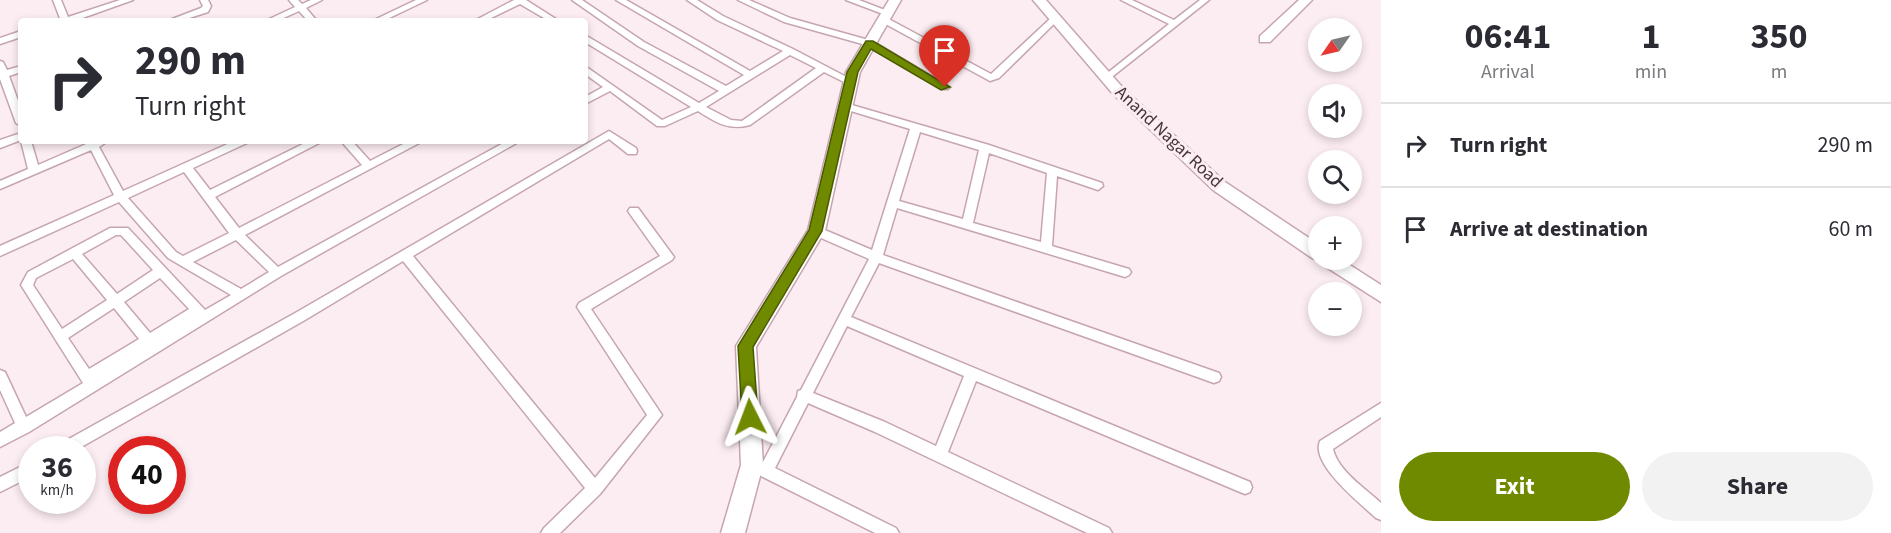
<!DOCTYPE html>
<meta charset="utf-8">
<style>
:root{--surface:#fff;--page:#f2f2f3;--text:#2b2b33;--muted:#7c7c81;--line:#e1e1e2;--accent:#708a00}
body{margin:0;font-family:"Source Sans 3",sans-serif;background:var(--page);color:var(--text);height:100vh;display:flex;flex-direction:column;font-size:22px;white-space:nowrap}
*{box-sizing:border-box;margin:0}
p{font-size:20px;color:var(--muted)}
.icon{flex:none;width:33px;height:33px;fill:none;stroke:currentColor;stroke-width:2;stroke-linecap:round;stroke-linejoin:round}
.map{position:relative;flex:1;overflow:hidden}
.side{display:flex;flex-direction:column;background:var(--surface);width:510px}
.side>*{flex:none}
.guide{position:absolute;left:18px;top:18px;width:570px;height:126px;border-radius:6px;box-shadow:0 3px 9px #0003;background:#fff;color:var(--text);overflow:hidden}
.needle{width:39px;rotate:236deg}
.controls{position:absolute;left:1308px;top:18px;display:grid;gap:12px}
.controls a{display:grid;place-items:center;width:54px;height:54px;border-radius:50%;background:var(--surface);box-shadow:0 3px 9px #0003;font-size:30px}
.speed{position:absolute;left:18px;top:436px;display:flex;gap:12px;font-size:30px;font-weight:700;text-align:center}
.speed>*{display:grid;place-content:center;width:78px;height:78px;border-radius:50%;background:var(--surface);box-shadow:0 3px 9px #0003;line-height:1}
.speed small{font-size:15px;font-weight:400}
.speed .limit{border:9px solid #d22;background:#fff;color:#111}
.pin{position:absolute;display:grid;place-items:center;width:51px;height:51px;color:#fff;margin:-62px -26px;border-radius:50% 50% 50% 0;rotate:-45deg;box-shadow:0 0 6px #0007}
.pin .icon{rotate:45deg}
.me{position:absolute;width:66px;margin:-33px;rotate:357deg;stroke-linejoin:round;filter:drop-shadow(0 0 4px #0008)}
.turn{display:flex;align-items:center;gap:21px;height:126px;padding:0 18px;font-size:27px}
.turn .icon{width:78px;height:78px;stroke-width:2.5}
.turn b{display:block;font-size:42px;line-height:51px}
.eta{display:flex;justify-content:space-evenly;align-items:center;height:102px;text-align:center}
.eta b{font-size:36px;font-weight:700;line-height:42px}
.primary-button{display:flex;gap:12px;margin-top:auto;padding:12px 18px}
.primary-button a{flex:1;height:69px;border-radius:36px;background:var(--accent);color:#fff;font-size:24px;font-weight:700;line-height:69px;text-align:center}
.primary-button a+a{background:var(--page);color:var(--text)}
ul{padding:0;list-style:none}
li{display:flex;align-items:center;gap:18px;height:84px;padding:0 18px;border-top:2px solid var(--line)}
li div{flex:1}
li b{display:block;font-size:22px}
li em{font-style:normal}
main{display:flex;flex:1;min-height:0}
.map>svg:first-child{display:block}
</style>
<main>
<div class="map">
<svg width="1381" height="533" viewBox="0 0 1381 533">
<rect width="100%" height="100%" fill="#fcedf2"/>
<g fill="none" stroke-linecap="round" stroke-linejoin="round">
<!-- street casing -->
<g stroke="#c6a5b0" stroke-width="3">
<g id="street">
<polygon points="53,0 61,0 68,17 120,0 133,0 74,21 61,21"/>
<polygon points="200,0 208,0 211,6 208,12 180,21 167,21 201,8 203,6"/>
<polygon points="289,0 298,0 302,4 311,0 322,0 306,8 317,21 308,21 299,11 277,21 265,21 295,7"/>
<polygon points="416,0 427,0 383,21 372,21"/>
<polygon points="514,0 526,0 559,21 549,21 520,4 485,21 474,21"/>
<path d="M572 0H582L644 42 726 86 744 75 616 0H626L750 71 783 51 717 20 687 0H697L723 16 793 49 856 82 854 84H848L824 72 750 125C729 131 715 122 698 111L665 126H657L610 91 585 104V97L603 87 585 74V66L662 120 691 107 585 42V35L699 103 719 91 638 46ZM790 55 816 68 742 121 731 120 706 107Z"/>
<polygon points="738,0 749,0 790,18 872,41 950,87 948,89 942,89 866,45 784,22"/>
<polygon points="846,0 859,0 890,12 883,14"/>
<polygon points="1121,0 1132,0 1174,20 1200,0 1209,0 1108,80 1103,77 1105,75 1169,24"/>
<polygon points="883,16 991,74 1052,17 1058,17 1059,19 999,78 990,81 880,21 880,17"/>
<polygon points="21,31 21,37 0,44 0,38"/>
<polygon points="0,61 3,62 7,70 21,66 21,72 9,76 21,109 21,126 16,123 0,79"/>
<path d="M845 103 989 145 1102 183 1103 186 1098 190 1057 176 1052 246 1129 269 1131 272 1129 275 1125 277 897 208 883 255 1219 373 1221 377 1219 381 1214 383 879 263 851 317 1250 482 1252 487 1250 492 1245 494 1240 492 976 381 948 452 1109 528 1112 533H1087L875 432 808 403 775 468 896 528 899 533H875L755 473 753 468 755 463 763 462 797 397 798 391 801 390 869 259 812 234 810 231 812 228H820L872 250 910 129 841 108V104ZM920 132 979 150 963 219 899 201ZM989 153 1047 173 1041 242 973 223ZM847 326 964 376 936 446 885 422 813 393Z"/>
<polygon points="609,131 636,148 637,151 636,154 628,154 609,139 413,256 595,478 647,415 577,307 579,303 660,256 630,214 628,211 630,208 638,208 674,257 672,260 591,309 662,415 600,494 560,533 541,533 544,528 585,488 403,261 305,320 76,450 56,450 58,445 297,312"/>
<polygon points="21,133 21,140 0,148 0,140"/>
<path d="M21 141H31L38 165 93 141H108L99 147 123 191 234 141H248L247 143 193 168 210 190 309 141H323L215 197 239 228 362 165 341 141H352L370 161 409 141H423L245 235 278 267 507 141H520L281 276 29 432 0 447V432L15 423 0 390V370L5 372 26 417 83 383 21 285 28 272 110 228H128L205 310 231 295 168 258 119 202 0 256V246L114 195 91 150 0 189V181L28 169ZM184 172 229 233 183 256 176 252 128 198ZM116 235H121L153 270 117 294 82 254ZM236 240 269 272 241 289 193 262ZM73 259 107 300 62 329 33 285 36 278ZM160 278 189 309 150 333 124 302ZM114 308 139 339 89 369 68 338Z"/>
<path d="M1381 403V417L1333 449C1338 471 1365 488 1381 503V520L1376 518C1361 504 1310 464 1320 441Z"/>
<polygon points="32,461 32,476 0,492 0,477"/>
</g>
</g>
<!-- secondary casing -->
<g stroke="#c6a5b0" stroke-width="3">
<g id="secondary">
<polygon points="889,0 901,0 860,72 825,231 756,347 763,465 745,533 721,533 741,465 736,346 808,230 846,72"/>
<polygon points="1033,0 1046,0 1123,88 1225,182 1318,244 1319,260 1312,258 1213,190 1113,94"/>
<polygon points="1299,0 1312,0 1270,42 1260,42 1260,36"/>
<polygon points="1320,260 1342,260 1381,285 1381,302 1323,265"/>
</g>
</g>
<!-- street -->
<use href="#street" fill="#fff" fill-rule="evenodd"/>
<!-- secondary -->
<use href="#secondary" fill="#fff" fill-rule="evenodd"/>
</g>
<!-- route -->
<polygon fill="#708a00" stroke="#495a00" stroke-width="1.5" points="866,41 873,41 950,87 941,90 871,49 858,72 822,231 753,347 758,417 755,422 750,424 744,422 742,417 738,346 809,230 847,72"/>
<g text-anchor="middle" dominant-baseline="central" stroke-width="6" stroke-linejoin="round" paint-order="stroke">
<!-- street labels -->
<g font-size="18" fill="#45373c" stroke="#fcedf2">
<text transform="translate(1169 137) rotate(43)">Anand Nagar Road</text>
</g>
</g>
</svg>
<div class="controls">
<a><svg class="needle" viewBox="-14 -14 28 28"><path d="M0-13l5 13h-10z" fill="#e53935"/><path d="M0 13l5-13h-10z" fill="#7c7c81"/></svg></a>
<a><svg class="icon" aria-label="sound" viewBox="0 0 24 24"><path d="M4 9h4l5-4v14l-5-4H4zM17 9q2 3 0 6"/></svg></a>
<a><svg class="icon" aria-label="search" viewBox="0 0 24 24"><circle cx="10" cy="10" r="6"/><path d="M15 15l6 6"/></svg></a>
<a>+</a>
<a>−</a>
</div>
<div class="speed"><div>36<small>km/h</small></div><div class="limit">40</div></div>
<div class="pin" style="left:945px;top:87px;background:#d93025"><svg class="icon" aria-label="arrive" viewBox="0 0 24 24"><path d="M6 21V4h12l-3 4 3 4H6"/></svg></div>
<svg class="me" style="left:750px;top:417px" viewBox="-20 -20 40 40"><path d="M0-17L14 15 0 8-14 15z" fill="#708a00" stroke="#fff" stroke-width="4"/></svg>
<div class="guide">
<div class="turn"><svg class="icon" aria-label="right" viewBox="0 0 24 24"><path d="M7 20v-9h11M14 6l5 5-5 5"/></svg><div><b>290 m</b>Turn right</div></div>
</div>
</div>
<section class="side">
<div class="eta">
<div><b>06:41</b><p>Arrival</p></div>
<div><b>1</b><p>min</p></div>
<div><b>350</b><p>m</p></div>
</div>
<ul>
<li><svg class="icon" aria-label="right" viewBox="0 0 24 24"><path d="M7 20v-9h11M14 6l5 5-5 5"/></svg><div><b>Turn right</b></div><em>290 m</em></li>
<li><svg class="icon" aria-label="arrive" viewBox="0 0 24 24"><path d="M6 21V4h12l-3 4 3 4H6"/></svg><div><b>Arrive at destination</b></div><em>60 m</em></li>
</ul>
<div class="primary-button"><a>Exit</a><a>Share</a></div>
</section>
</main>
